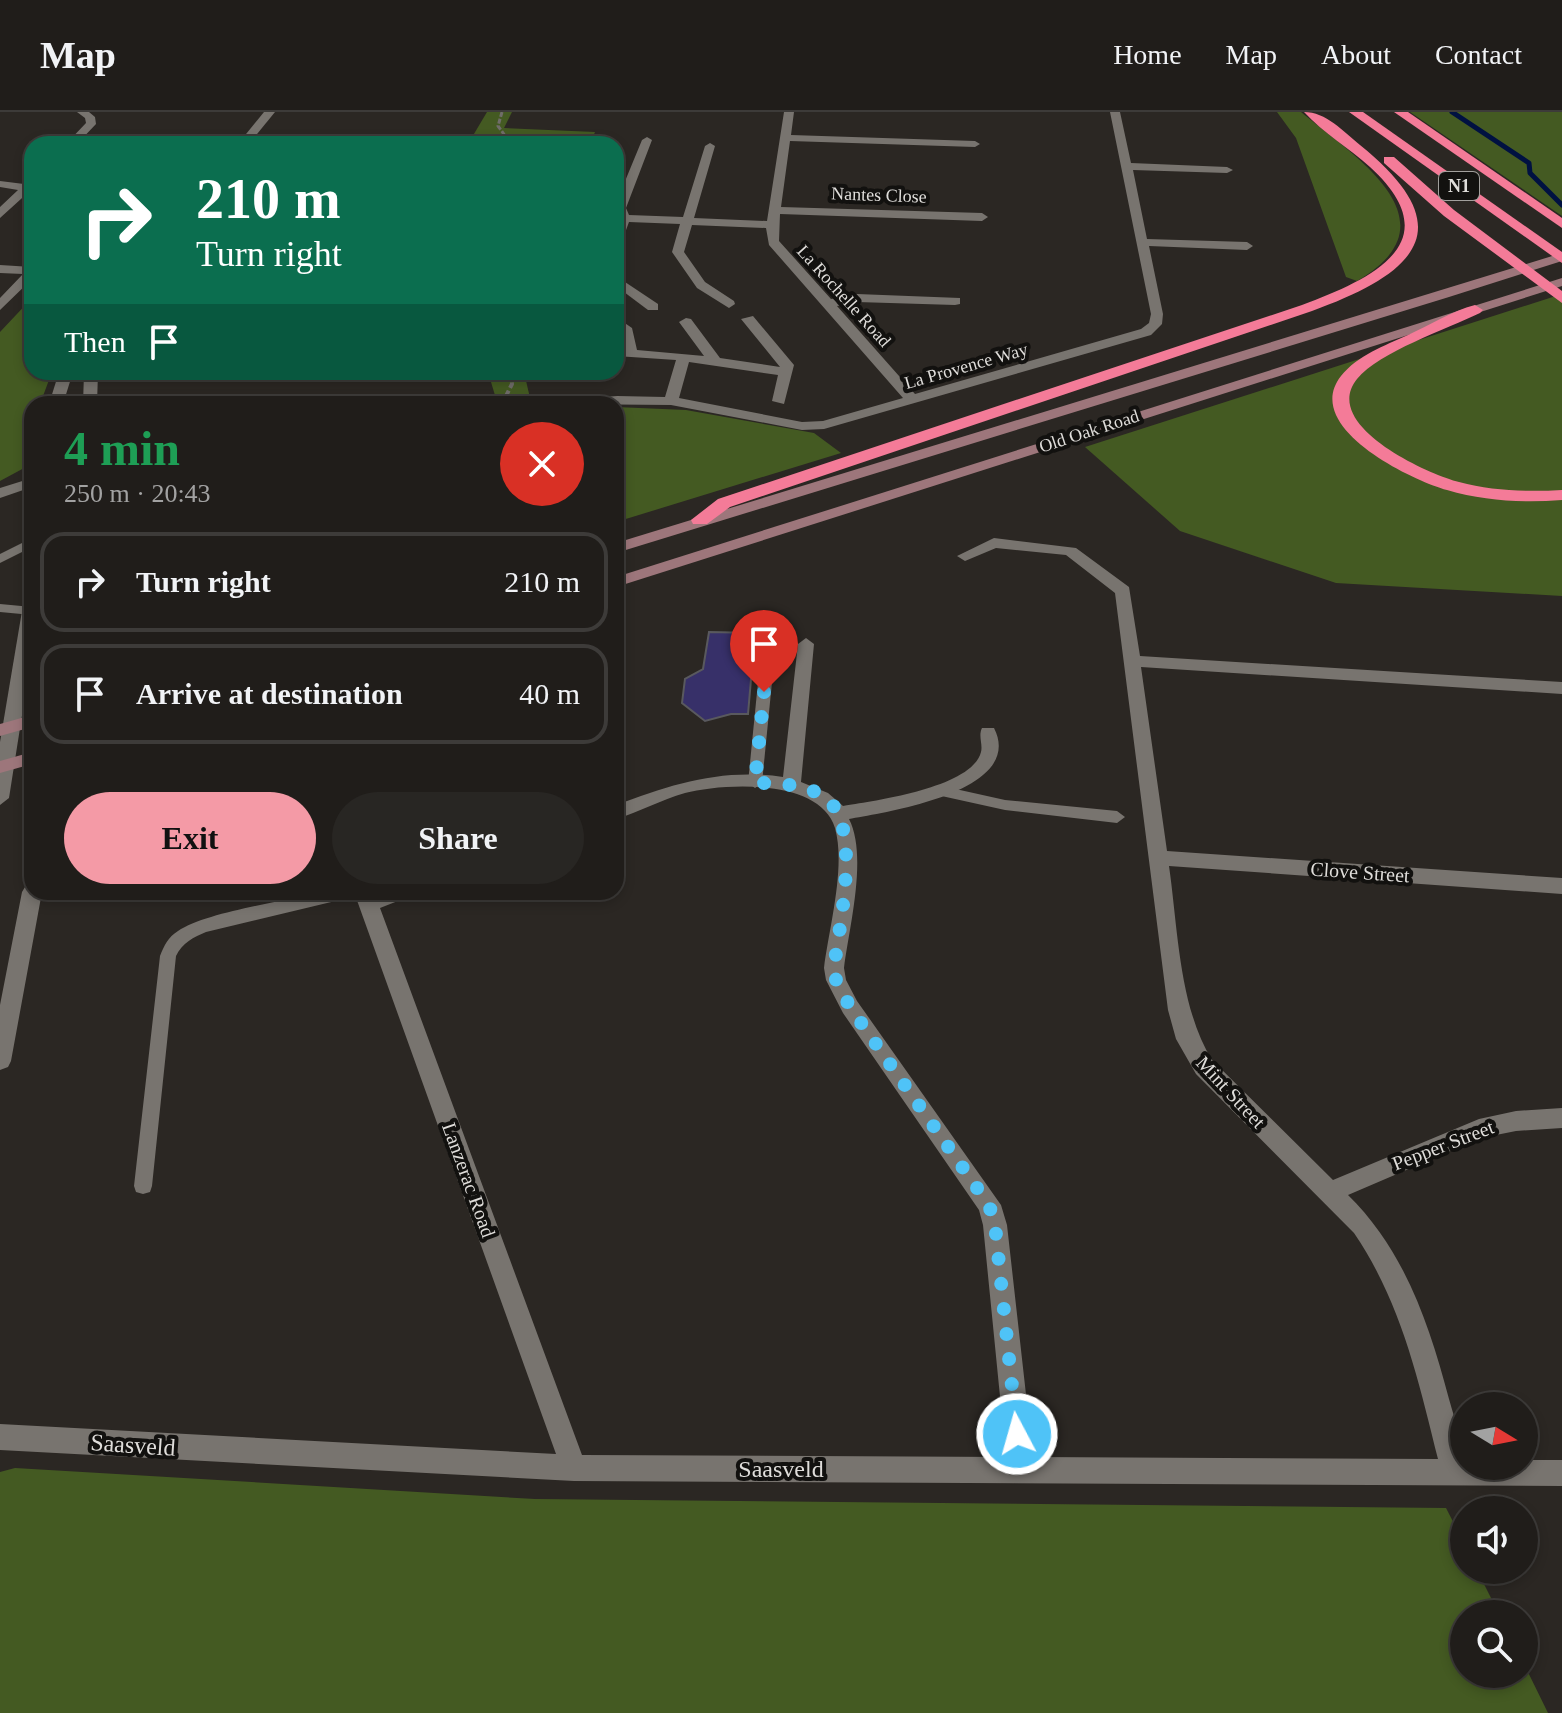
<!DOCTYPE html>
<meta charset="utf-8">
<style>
:root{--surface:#201d1a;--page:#282623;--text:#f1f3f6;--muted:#a2a2a2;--line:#3d3b39;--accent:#f49aa6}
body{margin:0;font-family:"Times New Roman",serif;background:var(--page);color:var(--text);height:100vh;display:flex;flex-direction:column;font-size:30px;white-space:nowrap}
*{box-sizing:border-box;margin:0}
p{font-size:26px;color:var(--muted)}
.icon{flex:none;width:44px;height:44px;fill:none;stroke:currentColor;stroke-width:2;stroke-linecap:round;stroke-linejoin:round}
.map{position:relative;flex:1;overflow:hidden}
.drawer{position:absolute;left:24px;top:284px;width:600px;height:504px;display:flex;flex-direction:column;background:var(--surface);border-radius:24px;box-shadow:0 4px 12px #0003,0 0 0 2px var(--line)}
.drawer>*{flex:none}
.banner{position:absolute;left:24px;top:24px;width:600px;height:244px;border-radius:24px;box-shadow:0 4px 12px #0003,0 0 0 2px var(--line);background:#0b6e4f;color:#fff;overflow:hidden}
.needle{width:52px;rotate:100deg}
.tools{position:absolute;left:1450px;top:1280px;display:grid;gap:16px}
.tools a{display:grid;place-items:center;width:88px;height:88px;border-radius:50%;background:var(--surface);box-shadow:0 4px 12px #0003,0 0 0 2px var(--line);font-size:40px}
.pin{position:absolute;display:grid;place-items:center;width:68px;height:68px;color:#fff;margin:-82px -34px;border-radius:50% 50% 50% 0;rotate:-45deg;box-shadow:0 0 8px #0007}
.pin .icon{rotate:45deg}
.me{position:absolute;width:88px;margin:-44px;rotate:354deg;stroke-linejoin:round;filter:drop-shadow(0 0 6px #0008)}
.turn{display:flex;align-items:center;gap:28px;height:168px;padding:0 40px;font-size:36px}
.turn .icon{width:104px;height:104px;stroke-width:2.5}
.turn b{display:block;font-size:56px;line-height:68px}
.then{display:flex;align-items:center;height:76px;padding:0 40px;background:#0003;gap:16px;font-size:30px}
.round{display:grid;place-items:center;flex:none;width:84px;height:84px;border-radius:42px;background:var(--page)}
.headline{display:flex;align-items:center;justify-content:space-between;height:136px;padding:0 40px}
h1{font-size:48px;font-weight:700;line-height:60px;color:#1e9e55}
.primary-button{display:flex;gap:16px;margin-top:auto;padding:16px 40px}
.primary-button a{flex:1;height:92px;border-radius:48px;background:var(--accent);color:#111;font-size:32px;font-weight:700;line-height:92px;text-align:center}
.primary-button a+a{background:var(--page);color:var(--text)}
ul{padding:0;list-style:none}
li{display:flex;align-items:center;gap:24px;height:100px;margin:0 16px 12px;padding:0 24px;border:4px solid var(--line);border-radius:24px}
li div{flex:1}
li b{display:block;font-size:30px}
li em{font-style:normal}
header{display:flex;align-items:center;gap:48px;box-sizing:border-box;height:112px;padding:0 40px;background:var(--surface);border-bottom:2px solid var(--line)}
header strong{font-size:38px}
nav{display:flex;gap:44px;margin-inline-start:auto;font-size:28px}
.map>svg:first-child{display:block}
</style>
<header>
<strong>Map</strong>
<nav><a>Home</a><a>Map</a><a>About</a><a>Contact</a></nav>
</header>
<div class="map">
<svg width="1562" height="1601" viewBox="0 0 1562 1601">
<rect width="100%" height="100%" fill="#2b2723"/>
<!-- green -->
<g fill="#445a22">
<polygon points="487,0 512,0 504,16 595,20 590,32 468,32"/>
<path d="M1277 0H1301C1354 44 1460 109 1357 169L1346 165 1296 26Z"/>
<polygon points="1410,0 1562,0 1562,104"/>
<polygon points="1562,182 1562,484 1336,471 1180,419 1085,335"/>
<polygon points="32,186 32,260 52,260 40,292 32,292 32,321 26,355 0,369 0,220"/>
<polygon points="488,260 524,260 530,286 497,290"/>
<polygon points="616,295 686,298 814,321 841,341 616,410"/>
<polygon points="15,1356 535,1387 1446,1396 1464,1431 1464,1458 1477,1458 1499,1502 1464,1502 1464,1562 1524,1562 1524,1552 1548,1601 0,1601 0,1360"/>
</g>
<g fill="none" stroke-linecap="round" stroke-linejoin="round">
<!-- stream -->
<polyline stroke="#001141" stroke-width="5" points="1452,0 1529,51 1530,61 1562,93"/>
</g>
<!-- building -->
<polygon fill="#373069" stroke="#59595e" stroke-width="2" points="709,520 755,521 748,602 731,602 705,609 682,591 685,567 703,557"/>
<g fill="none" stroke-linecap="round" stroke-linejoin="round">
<!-- path-far1 -->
<g stroke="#706d6a" stroke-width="3" stroke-dasharray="5 2" stroke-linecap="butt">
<polyline points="502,0 498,14 511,32"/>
<polyline points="511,260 511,263"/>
</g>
<!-- path -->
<polyline stroke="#706d6a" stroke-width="4" stroke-dasharray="6 3" stroke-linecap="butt" points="502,292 512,272 511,261"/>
<!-- service -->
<g fill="#78746f" fill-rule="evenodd">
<polygon points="32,426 32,435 0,451 0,442"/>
<polygon points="0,492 32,495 32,503 0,500"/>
<polygon points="767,545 774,550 762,671 755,676 748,671 760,550"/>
<polygon points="942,674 1005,688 1117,699 1125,705 1117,711 1005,698 937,683 935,679"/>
<path d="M322 780H356L348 786 206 820C194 825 182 831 176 844L152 1074 150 1080 143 1082 136 1080 134 1074 160 844C164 834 168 825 178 819 206 800 286 789 322 780Z"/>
</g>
<!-- minor -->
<g fill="#78746f" fill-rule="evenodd">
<polygon points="77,0 89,0 95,5 96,12 77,32 66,32 86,11 85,6"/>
<polygon points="784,0 794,0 791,23 975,29 980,32 975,35 790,29 781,95 982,101 988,105 982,109 780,102 779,129 831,187 857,182 960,186 960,192 955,193 857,190 837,194 915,282 1141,217 1149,211 1151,202 1110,0 1120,0 1131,51 1227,55 1233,58 1227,61 1133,58 1147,127 1247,130 1253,134 1247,138 1149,134 1163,202 1162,212 1151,223 824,317 802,318 671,293 561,292 568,288 617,284 665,285 676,248 616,244 616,236 623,237 616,205 632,216 637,238 704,244 679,210 686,206 691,207 720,246 780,255 741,207 753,204 794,253 784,292 772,289 778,263 689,250 679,286 802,310 823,309 903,286 769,133 766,116 692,113 684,140 705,170 734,189 735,192 729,196 697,176 672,140 680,112 629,110 622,129 616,133 619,106 616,91 642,28 647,25 652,28 626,96 629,103 683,105 705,34 710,31 715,34 694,106 767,109"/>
<polygon points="32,68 32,77 0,106 0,95 18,78 0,75 0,69 24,72"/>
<polygon points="0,153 32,155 32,167 0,198 0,186 23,162 0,161"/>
<polygon points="616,164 658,192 658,198 648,198 616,174"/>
<path d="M994 426 1076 436 1129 475 1140 544 1562 570V582L1141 555 1167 739 1562 766V782L1169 754C1178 816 1179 895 1212 948L1333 1068 1479 1007 1516 999 1562 996V1016L1516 1019 1481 1026 1348 1083C1405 1139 1429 1212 1449 1287 1455 1309 1464 1332 1464 1354H1524V1348H1562V1374L574 1369 0 1338V1312L556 1342 354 780H411L408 785 380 796 582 1343 1006 1345 983 1113 979 1098 843 901 826 868 824 856C829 816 846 755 835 716 820 666 724 671 685 681 661 688 639 700 616 707V693C672 672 722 656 783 665L798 532 806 526 814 532 801 670 828 681 843 694C873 689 972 676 981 640 983 632 978 624 982 616H994C1026 679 888 700 849 707 868 744 849 816 844 856L846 868 857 889 1001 1093 1007 1113 1033 1345 1438 1347C1418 1267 1401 1190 1354 1121L1196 962 1176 927 1168 898 1115 481 1066 443 996 436 965 449 957 444Z"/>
</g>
<!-- tertiary -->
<g fill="#78746f" fill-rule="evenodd">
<polygon points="264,0 275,0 249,32 238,32"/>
<polygon points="59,260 73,260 63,292 49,292"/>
<polygon points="84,260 98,260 97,292 83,292"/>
<polygon points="32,366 32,375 0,386 0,376"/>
<polygon points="32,482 32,540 9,686 0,693 0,630 24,487"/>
<polygon points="32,772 32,780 42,780 11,949 8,955 0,958 0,893 22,780 25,775"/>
</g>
<!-- secondary -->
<g fill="#9d767b" fill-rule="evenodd">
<polygon points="1562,141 1562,149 1449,185 616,441 616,431"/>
<polygon points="1562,166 1562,174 616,475 616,465"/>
<polygon points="32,603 32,615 0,624 0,612"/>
<polygon points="32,640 32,652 0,661 0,649"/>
</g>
<!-- motorway -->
<g fill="#f47b98" fill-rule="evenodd">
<path d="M1304 0C1326 0 1343 19 1360 33 1464 117 1416 161 1312 199L730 395 707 412H693L691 408 718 387 1302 193C1372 167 1452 130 1370 55 1349 36 1323 21 1304 0Z"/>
<polygon points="1349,0 1363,0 1562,140 1562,151"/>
<polygon points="1394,0 1408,0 1562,106 1562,116"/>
<polygon points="1384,45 1394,45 1454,98 1562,179 1562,191 1444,104 1384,51"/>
<path d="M1475 193 1483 198 1480 201C1447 217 1379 240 1357 267 1320 313 1427 362 1459 370 1492 379 1528 380 1562 378V388C1523 391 1484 389 1447 378 1411 368 1301 315 1341 264 1358 243 1384 234 1408 223 1430 213 1452 199 1475 193Z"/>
</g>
</g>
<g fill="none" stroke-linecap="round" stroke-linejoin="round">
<!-- route -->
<path stroke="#4fc3f7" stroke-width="14" stroke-dasharray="0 25.2" d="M764 580 755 671C778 671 808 672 827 687 862 716 839 814 834 856L836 868 850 895 989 1093 995 1113 1017 1322"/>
</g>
<g text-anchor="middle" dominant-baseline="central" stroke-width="8" stroke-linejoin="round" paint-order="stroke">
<!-- shield labels -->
<rect fill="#12110f" stroke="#a2a09d" stroke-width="2" x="1439" y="60" width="40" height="28" rx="6"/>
<g font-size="18" font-weight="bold" fill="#dfddda">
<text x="1459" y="74">N1</text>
</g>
<!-- far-street labels -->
<g font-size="18" fill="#dfddda" stroke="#12110f">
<text transform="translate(879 83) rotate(2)">Nantes Close</text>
<text transform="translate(844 184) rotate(48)">La Rochelle Road</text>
<text transform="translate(966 254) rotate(-16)">La Provence Way</text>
<text transform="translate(1089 319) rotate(-18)">Old Oak Road</text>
</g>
<!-- street labels -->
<g font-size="20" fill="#dfddda" stroke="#12110f">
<text transform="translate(1360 760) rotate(4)">Clove Street</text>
<text transform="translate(1231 980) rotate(47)">Mint Street</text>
<text transform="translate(1443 1033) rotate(-21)">Pepper Street</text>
<text transform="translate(469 1068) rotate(70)">Lanzerac Road</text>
</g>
<!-- near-street labels -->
<g font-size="24" fill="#dfddda" stroke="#12110f">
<text transform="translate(133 1333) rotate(4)">Saasveld</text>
<text x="781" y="1357">Saasveld</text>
</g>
</g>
</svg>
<div class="tools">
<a><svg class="needle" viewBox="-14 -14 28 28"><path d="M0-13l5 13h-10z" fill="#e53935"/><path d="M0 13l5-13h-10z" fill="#a2a2a2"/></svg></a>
<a><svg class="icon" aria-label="sound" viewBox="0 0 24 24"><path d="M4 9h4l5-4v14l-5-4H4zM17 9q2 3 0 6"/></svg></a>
<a><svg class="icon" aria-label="search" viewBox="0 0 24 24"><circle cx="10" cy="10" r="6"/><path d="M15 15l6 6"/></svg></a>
</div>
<div class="pin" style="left:764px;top:580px;background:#d93025"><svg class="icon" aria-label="arrive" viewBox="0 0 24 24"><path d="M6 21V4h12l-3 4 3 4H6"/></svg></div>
<svg class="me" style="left:1017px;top:1322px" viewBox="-20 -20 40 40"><circle r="17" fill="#4fc3f7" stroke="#fff" stroke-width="3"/><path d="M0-11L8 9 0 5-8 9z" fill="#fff"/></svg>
<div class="banner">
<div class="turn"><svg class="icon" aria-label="right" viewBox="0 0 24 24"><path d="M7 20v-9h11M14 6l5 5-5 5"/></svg><div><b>210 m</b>Turn right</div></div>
<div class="then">Then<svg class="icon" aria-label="arrive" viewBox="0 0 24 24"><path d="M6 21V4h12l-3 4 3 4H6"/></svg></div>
</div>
<section class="drawer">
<div class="headline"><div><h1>4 min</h1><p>250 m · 20:43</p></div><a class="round" style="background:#d93025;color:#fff"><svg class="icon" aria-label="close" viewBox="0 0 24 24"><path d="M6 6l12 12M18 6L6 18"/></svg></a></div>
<ul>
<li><svg class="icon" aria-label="right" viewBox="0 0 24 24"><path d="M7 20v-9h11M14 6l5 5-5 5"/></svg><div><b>Turn right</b></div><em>210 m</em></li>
<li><svg class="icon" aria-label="arrive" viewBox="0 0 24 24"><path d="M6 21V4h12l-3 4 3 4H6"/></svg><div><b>Arrive at destination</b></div><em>40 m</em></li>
</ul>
<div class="primary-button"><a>Exit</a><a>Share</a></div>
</section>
</div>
